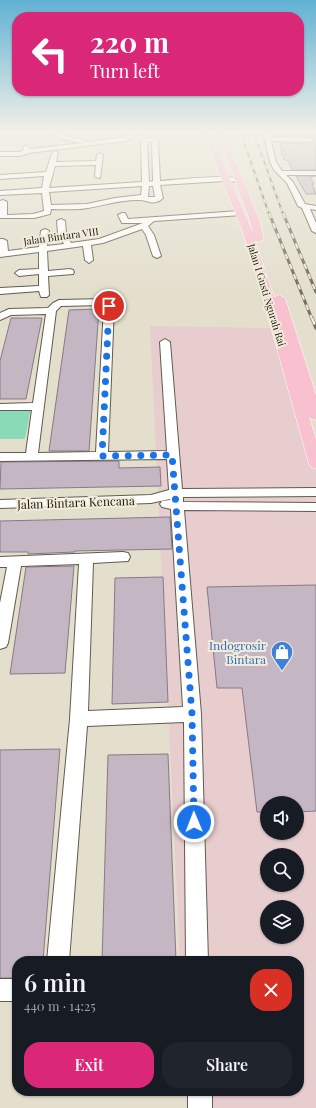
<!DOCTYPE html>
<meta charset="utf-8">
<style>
:root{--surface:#171b24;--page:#20242c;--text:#f1f3f6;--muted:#9ea1a6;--accent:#db2777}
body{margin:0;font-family:"Playfair Display",serif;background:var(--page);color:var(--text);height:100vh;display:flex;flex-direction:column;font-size:15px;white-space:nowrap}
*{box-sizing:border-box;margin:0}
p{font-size:13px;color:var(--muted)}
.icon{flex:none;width:22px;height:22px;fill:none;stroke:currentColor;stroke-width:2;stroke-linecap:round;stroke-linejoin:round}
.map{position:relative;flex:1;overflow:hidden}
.panel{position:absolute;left:12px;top:956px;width:292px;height:140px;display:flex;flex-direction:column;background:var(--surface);border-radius:16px;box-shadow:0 1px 3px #0004}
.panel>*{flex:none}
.guide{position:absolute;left:12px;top:12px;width:292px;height:84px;border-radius:16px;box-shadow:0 1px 3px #0004;background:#db2777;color:#fff;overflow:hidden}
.buttons{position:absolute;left:260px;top:796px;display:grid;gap:8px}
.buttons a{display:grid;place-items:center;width:44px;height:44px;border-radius:50%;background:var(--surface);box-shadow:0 1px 3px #0004;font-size:20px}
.pin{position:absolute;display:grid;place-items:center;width:34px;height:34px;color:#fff;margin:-17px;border:2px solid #fff;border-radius:50%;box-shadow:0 1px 4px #0007}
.me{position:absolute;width:44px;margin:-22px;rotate:359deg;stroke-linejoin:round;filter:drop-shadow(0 0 3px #0008)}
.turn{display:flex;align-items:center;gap:14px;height:84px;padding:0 12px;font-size:18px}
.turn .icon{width:52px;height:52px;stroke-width:2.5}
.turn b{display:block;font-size:28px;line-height:34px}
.round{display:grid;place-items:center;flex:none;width:42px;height:42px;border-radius:16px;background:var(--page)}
.head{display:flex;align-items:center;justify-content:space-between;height:68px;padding:0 12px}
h1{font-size:24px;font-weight:600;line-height:30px}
.action{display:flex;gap:8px;margin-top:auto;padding:8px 12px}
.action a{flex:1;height:46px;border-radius:16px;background:var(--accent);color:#fff;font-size:16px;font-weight:600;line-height:46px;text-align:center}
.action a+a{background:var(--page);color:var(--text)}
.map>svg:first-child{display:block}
</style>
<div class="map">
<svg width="316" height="1108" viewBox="0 0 316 1108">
<rect width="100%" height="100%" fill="#e4dfcd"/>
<!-- commercial -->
<path fill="#e8cdce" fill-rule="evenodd" d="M150 326 277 328 316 464V1108H187V1091H299V961H180ZM267 803H297V833H267ZM267 855H297V885H267ZM267 907H297V937H267Z"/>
<!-- green -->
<polygon fill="#89dab7" points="0,408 31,408 25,439 0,439"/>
<!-- building -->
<g fill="#c4b6c3" stroke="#877a86">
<polygon points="277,131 316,131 316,170 292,170 288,161 283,159 285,155 281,155 283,150 281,150 280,143 310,144 314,141 314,139 310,136 278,136"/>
<polygon points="296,176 316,176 310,177 314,184 312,184 316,194 306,194"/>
<polygon points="99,309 89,451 49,451 69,310"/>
<polygon points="11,318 42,318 26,399 0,399 0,361"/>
<polygon points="119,461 119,468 160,467 161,486 0,489 1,462"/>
<polygon points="170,517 172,549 75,551 75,552 28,554 28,552 0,552 0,521"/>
<polygon points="74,566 65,673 10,674 26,567"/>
<polygon points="163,577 168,702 112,704 115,578"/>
<polygon points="316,585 316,811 297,812 297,803 267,803 267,812 257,812 242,688 217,688 207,587"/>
<polygon points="60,749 43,961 17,961 17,978 0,978 0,750"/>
<polygon points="168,754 176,961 102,961 108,755"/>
</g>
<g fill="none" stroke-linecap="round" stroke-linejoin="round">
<!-- minor casing -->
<g stroke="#605b4c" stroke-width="2">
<g id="minor">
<polygon points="46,131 53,131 65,136 85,140 85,142 125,137 131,135 129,131 135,131 137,134 135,137 126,141 29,153 20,156 0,156 0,152 19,152 24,150 23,147 26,145 30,149 82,143 62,139"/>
<polygon points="261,131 267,131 270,137 310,138 313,140 310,142 271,141 276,162 282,171 316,171 316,175 286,175 293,182 305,204 316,206 316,210 310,209 316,223 316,233 312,231 302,208 298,206 287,183 274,170 270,162 265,139"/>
<path d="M144 138H155L158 140 160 181C174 180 233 173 242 180L239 182 225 181 160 185 163 198C153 207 148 200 140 200 123 199 105 205 88 208 77 210 64 209 51 209L50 214 34 218H0V201L3 200 7 202V215L33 214 44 211 42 193 0 195V191L42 188 44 176 0 179V175L46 172 52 153 55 151 58 153 56 162 96 161 97 155 100 153 103 155 100 178 95 177 96 165 55 166 49 188 142 182 141 140ZM147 142H152L153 181 149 182ZM142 186 141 195 115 198 87 204 51 205 49 192ZM149 186H153L155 197H148Z"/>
<polygon points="239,211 242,211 242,215 154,221 148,226 154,235 161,256 157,258 153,256 146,235 142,229 103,243 91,245 93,260 89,263 85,260 83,246 47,251 48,271 70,269 73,270 74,272 73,274 48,276 49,295 47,297 41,297 39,291 0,294 0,288 39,286 39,274 19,276 15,273 19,270 39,269 39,252 0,257 0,239 3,239 7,241 8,251 39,247 41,231 45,229 49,231 47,246 64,244 58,233 57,221 61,219 65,221 66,233 71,243 99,239 143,223 122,223 118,215 122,213 125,213 128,219"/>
<path d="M105 299 108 300 114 306 108 452 167 451 160 342 165 339 170 342 182 489 316 488V496L183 497V502L316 503V511L184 510 201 714 208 961H186L184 722 87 726 69 961H47L70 719 79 564 21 566 8 643 6 647 0 649V603L7 567H0V557L123 552 128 553 130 557 128 561 93 563 88 711 183 707 171 509 162 507 160 504 162 501 170 500V499L151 503 0 508V500L151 495 169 490 167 459 0 461V453H26L32 410H0V404L33 403 46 314 11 315 0 320V313L9 309 48 308 53 303 59 300ZM103 305 104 307 96 452 38 453 56 311 61 306Z"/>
<rect x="0" y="979" width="17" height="22"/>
<rect x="188" y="1091" width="24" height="17"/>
</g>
</g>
<!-- major casing -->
<g stroke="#fff" stroke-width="1">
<polygon id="major" points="202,131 210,131 253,233 249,218 218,136 214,131 221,131 225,135 259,218 264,239 259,242 255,241 274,297 279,295 285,298 316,395 316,420 311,419 309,417 316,439 316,469 311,467 309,464 253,263 242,230"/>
</g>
<!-- minor -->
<use href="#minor" fill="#fff" fill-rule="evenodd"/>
<!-- major -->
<use href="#major" fill="#f9c0d0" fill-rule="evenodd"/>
<!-- rail-far2 casing -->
<g stroke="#737064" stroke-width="2">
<g id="rail-far2">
<polyline points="240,131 269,214"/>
<polyline points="253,131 283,214"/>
</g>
</g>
<!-- rail-far1 casing -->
<g stroke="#737064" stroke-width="3">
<g id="rail-far1">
<polyline points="269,213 312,319"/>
<polyline points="283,213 316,292"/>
</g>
</g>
<!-- rail casing -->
<g stroke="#737064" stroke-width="3.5">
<polyline id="rail" points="312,318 316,328"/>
</g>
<!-- rail-far2 -->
<use href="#rail-far2" stroke="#f2ecda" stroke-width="1.5" stroke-dasharray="4.5" stroke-linecap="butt"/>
<!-- rail-far1 -->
<use href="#rail-far1" stroke="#f2ecda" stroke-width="2" stroke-dasharray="5.5" stroke-linecap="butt"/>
<!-- rail -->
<use href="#rail" stroke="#f2ecda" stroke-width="2.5" stroke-dasharray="7" stroke-linecap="butt"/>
</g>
<!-- sky -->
<linearGradient id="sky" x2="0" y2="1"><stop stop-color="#61b1d4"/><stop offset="0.46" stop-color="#f3f1e8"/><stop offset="1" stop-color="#f3f1e8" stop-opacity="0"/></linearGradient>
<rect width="316" height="286" fill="url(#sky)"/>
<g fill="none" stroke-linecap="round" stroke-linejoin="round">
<!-- route -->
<polyline stroke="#1a73e8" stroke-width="7" stroke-dasharray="0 12.6" points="109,306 102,456 172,455 192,714 194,822"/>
</g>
<!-- icons -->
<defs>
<g id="shop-pin" transform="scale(1.15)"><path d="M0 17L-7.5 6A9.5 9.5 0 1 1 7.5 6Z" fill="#3f7fe0" stroke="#f2ecda"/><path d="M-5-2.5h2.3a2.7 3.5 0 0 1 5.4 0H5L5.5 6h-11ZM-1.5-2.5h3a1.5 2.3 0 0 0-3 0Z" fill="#fff"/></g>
</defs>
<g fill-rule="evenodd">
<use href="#shop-pin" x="282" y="652"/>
</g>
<g text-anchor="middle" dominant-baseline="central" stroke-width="4" stroke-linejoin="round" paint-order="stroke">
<!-- far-street labels -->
<g font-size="10" fill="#191711" stroke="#f2ecda">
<text transform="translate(61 236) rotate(-8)">Jalan Bintara VIII</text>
<text transform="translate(267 295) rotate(73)">Jalan I Gusti Ngurah Rai</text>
</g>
<!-- street labels -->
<g font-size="12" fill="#191711" stroke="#f2ecda">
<text transform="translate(76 502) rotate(-2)">Jalan Bintara Kencana</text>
</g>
<!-- shop labels -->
<g font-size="12" fill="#366cbe" stroke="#f2ecda" text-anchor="end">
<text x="266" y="645">Indogrosir<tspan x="266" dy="14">Bintara</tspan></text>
</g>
</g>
</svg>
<div class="buttons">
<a><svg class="icon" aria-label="sound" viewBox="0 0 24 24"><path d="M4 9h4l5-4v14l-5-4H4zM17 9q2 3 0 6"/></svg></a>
<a><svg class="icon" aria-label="search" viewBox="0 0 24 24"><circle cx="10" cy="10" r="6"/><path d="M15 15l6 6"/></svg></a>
<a><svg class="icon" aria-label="layers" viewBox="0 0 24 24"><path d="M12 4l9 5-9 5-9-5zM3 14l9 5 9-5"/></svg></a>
</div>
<div class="pin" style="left:109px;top:306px;background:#d93025"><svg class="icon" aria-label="arrive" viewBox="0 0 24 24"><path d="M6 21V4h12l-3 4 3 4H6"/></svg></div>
<svg class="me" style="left:194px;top:822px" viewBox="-20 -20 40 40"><circle r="17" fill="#1a73e8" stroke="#fff" stroke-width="3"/><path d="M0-11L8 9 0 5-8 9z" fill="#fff"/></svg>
<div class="guide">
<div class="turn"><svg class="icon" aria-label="left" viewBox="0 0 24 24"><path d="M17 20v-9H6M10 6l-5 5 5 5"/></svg><div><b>220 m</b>Turn left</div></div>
</div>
<section class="panel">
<div class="head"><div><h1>6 min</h1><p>440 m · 14:25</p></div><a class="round" style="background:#d93025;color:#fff"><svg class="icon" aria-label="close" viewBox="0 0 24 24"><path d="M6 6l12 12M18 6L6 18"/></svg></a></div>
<div class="action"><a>Exit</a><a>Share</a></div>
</section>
</div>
